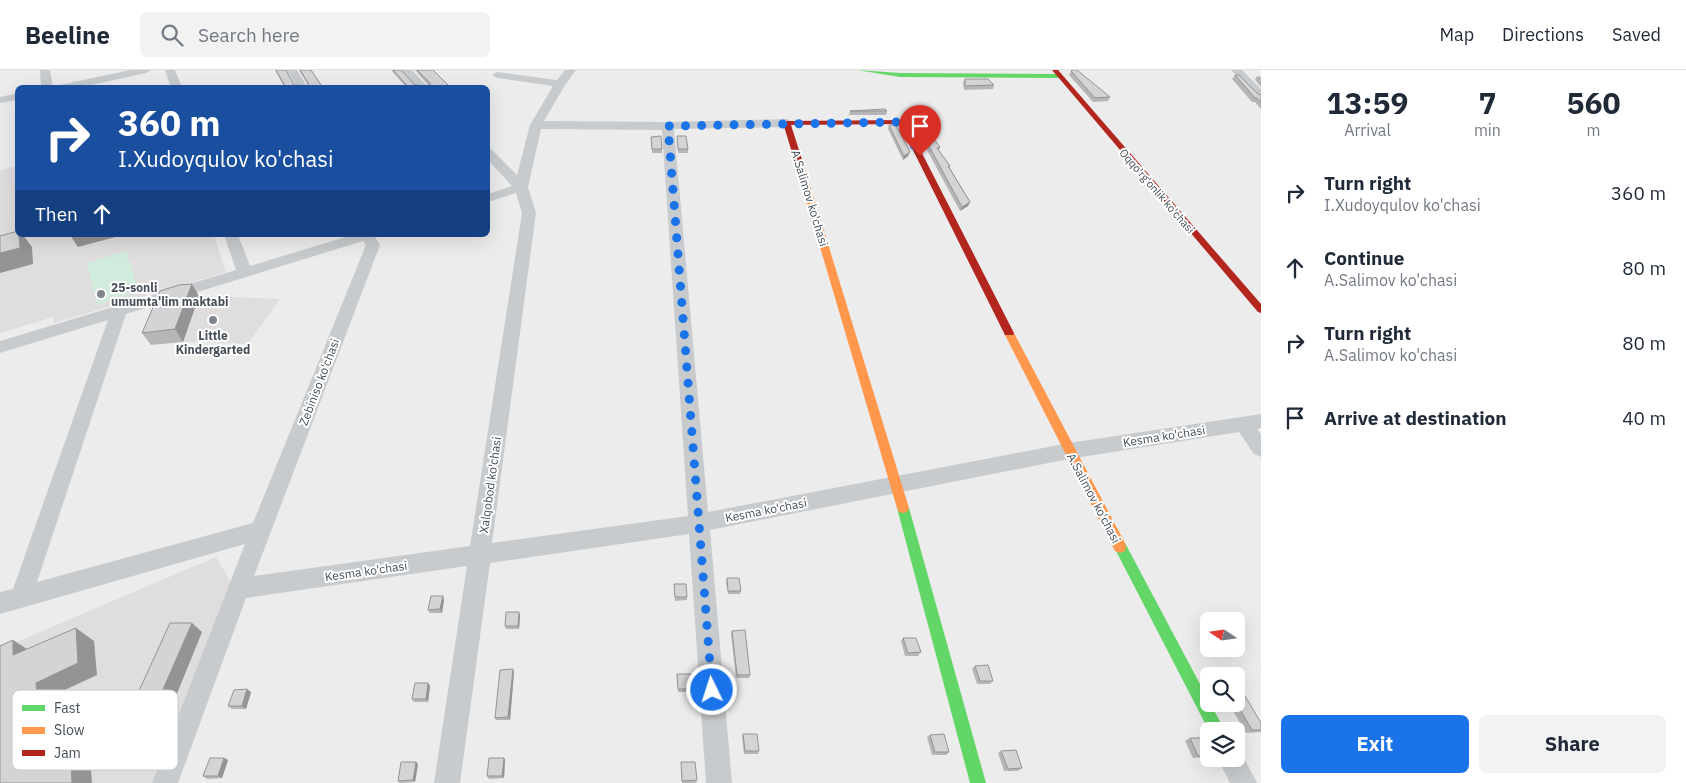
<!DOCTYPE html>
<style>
:root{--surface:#fff;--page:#f2f2f3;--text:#1f2937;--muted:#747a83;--line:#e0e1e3;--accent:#1a73e8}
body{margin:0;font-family:"IBM Plex Sans",sans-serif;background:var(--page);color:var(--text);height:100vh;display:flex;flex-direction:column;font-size:19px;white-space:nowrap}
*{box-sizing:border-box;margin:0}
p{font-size:16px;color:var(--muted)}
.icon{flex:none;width:28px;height:28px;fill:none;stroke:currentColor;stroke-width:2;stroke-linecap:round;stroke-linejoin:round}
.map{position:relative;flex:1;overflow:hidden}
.details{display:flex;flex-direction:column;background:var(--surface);width:425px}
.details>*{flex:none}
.guide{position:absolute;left:15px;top:15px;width:475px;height:152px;border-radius:8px;box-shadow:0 5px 20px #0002;background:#1a4fa0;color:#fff;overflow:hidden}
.needle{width:32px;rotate:283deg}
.tools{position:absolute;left:1200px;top:542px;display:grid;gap:10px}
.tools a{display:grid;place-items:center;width:45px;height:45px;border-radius:8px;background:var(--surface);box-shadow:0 5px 20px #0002;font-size:25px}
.pin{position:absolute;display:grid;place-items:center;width:42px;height:42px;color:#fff;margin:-51px -21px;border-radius:50% 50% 50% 0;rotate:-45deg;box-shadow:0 0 5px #0007}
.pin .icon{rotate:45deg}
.me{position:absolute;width:55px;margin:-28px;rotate:356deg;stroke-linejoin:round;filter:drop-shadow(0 0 4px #0008)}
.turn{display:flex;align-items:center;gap:18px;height:105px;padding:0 20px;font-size:22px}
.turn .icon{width:65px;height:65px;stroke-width:2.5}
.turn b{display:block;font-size:35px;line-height:42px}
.then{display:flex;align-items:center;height:48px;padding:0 20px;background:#0003;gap:10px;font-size:19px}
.eta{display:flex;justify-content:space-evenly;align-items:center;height:85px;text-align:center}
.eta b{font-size:30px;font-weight:700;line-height:35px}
.action{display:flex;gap:10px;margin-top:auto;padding:10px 20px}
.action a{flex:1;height:58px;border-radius:8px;background:var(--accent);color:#fff;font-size:20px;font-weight:700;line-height:58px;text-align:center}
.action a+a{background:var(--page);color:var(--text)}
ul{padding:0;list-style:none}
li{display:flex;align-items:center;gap:15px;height:75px;padding:0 20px}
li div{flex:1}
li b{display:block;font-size:19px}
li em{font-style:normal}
header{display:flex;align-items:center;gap:30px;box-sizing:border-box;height:70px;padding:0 25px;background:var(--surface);border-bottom:1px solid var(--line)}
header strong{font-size:24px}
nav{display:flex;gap:28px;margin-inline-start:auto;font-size:18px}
.search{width:350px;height:45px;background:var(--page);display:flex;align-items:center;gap:12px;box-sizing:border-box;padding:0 18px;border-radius:8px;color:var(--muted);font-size:19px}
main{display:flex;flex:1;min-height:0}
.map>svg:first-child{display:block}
</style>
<header>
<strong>Beeline</strong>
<div class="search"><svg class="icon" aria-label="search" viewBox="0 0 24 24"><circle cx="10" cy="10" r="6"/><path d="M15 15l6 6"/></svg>Search here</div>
<nav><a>Map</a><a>Directions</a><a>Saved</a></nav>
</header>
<main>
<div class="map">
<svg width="1261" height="713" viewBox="0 0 1261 713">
<rect width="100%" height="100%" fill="#edecec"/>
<!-- education -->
<g fill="#dfdddd">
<polygon points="17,96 18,165 214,165 226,202 54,253 53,247 0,263 0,100"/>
<polygon points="199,226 280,229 248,274 183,272 169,229"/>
<polygon points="216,487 231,512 152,713 0,713 0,579"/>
</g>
<!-- green -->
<polygon fill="#d1ebdc" points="126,181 139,221 97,235 87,193"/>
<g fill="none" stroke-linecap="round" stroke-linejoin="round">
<!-- street -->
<g fill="#c8cbcd" fill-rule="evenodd">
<polygon points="40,0 50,0 53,18 41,18"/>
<polygon points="130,0 151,0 146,3 78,18 55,18 60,15"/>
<polygon points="165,0 175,0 182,18 171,18"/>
<polygon points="287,0 297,0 308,18 297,18"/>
<polygon points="401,0 412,0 429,18 417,18"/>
<path d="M565 0H576L565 15 544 51 668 52 787 49 793 53 787 57 674 59 708 442 1069 373 1261 344V358L1257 359 1261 364V387L1254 384 1239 362 1069 389 710 460 732 713H706L689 464 490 493 460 713H434L467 496 246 528 178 713H152L245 474 0 544V522L13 519 108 250 0 283V271L236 200 224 165H238L250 196 352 165H374L380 175 254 506 470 476 522 143 516 123 488 132V124L512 116 488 90V79L492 80 517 105 530 55 553 16 497 8 492 5 497 2 557 10ZM541 59 662 60 688 446 492 473 536 143 528 117ZM363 171 366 175 253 453 37 512 126 244Z"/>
<polygon points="1231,0 1242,0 1261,19 1261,28 1257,27"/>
<polygon points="18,23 18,30 0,33 0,27"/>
<polygon points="1236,678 1240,680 1257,713 1230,713 1218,689 1236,689"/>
</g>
<!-- fast -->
<g fill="#63d668" fill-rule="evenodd">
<polygon points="857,0 900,3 1058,4 1061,6 1058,8 900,7"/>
<polygon points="903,433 907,434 909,438 986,713 970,713 897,438 899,434"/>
<polygon points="1120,471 1125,473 1225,661 1209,661 1114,477 1115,473"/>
</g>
<!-- slow -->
<g fill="#ff974d" fill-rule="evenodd">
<polygon points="798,97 805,99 909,438 907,442 903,443 899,442 897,438 797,99"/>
<polygon points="1009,260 1014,263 1125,473 1126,477 1125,481 1120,483 1115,481 1004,263"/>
</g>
<!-- jam -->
<g fill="#b3261e" fill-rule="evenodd">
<polygon points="1052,0 1058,0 1261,234 1261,243 1258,242"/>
<polygon points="905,50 1014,263 1013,265 1005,265 1004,263 900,54 791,55 805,99 801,101 797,99 783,53 787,51"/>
</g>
</g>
<!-- wall -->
<g fill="#b6b6b8">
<polygon points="275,0 286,0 294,15 308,16 308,15 299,0 311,0 323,18 285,18"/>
<polygon points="391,0 401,0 415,15 429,16 415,0 433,0 451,18 407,18"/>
<polygon points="1072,0 1110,27 1108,31 1093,32 1069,5"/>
<polygon points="1235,5 1258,24 1261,25 1261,39 1255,32 1252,32 1232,9"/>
<polygon points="1257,6 1261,7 1261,17 1255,10"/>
<polygon points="965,9 994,15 993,19 964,20 963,12"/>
<polygon points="850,41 887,41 886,45 849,45"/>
<polygon points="912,45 932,63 931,66 940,77 939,81 950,96 950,98 970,132 968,136 960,141 910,49"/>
<polygon points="889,55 908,86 903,90 888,59"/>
<polygon points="677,66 688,79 688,83 678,83"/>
<polygon points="651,67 662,79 662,83 652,83"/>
<polygon points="199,226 183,272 151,275 142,263"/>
<polygon points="727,508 741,521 740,524 728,524 726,512"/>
<polygon points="674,514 687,527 687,530 675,531"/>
<polygon points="444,530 442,543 430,543 428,540"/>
<polygon points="519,542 520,546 519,559 506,559 505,556"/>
<polygon points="732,561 750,605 749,608 736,608 731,564"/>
<polygon points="202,562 164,655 141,655 127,647"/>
<polygon points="903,568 921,582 918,586 905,586 901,571"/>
<polygon points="975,596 993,611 990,614 977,614 972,599"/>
<polygon points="514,602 510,650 496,650 495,648"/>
<polygon points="677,604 692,619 691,622 678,622"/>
<polygon points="428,613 430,616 428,632 414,632 412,629"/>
<polygon points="251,622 246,639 232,639 228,636"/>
<polygon points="1229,634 1236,634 1261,653 1261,662 1246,663"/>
<polygon points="743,664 759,681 758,684 744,684 742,667"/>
<polygon points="930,665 949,682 946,685 932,685 927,667"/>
<polygon points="1190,668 1209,677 1209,687 1193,688 1185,671"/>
<polygon points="1001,681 1022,698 1018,701 1004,701 998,683"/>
<polygon points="224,688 228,690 222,708 207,709 203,706"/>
<polygon points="504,688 505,690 504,708 489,709 487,706"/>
<polygon points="416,692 418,694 415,712 400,713 398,711"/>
<polygon points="681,692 697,710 696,713 682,713"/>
</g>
<!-- shaded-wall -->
<g fill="#949496">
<polygon points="910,82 908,86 903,90 904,86"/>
<polygon points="970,132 968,136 960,141 962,137"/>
<polygon points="19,165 23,165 32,177 33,194 0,203 0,183"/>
<polygon points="70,165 123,165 78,177"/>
<polygon points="192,214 199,226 183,272 175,259"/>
<polygon points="443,526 444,530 442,543 440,539"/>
<polygon points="519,542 520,546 519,559 518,556"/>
<polygon points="192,553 202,562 164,655 151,647"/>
<polygon points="76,558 94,571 97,605 56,624 60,666 39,656 36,613"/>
<polygon points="13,570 33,583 13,585"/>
<polygon points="513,599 514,602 510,650 508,647"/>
<polygon points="428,613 430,616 428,632 426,629"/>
<polygon points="247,619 251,622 246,639 242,636"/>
<polygon points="82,634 101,645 105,681 90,689 92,713 72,713 70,679"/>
<polygon points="224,688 228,690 222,708 218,706"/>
<polygon points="504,688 505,690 504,708 502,706"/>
<polygon points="416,692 418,694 415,712 413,710"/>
</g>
<!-- building -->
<g fill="#d4d4d6" stroke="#949496">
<polygon points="276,0 286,0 294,15 308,16 308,13 300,0 311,0 323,18 286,18"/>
<polygon points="393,0 401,0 415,15 430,16 430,13 417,0 433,0 451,18 409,18"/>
<polygon points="1072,0 1077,0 1110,27 1095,28 1071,1"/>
<polygon points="1235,5 1239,5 1258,24 1261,25 1261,32 1257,28 1255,28"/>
<polygon points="965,9 988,9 994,15 965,16"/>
<polygon points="885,39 887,41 850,41"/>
<polygon points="917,44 932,63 929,63 940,77 937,78 950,96 948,96 970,132 962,137 912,45"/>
<polygon points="889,55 896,55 910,82 904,86"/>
<polygon points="661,66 662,79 652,79 651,67"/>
<polygon points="677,66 686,66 688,79 678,79"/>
<polygon points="18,161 18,165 19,165 20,178 0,183 0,166"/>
<polygon points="192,214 175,259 142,263 160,221 179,215"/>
<polygon points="727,508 739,508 741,521 728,521"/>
<polygon points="674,514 686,514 687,527 675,527"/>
<polygon points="431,526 443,526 440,539 428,540"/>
<polygon points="506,542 519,542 518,556 505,556"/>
<polygon points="170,553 192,553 151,647 127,647"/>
<polygon points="76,558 78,593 36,613 39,656 82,634 85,671 70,679 72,713 0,713 0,576 13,570 13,585"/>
<polygon points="745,560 750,605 737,605 732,561"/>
<polygon points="903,568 916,568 921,582 908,583"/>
<polygon points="988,595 993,611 980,611 975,596"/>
<polygon points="513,599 508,647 495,648 500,600"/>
<polygon points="677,604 691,604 692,619 678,619"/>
<polygon points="415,613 428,613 426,629 412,629"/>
<polygon points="247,619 242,636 228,636 234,620"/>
<polygon points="1244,624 1261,653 1261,660 1252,660 1236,633 1236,629"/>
<polygon points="743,664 757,664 759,681 745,681"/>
<polygon points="944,664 949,682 935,682 930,665"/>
<polygon points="1190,668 1204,668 1209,677 1209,686 1198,686"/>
<polygon points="1016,680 1022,698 1008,699 1001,681"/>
<polygon points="210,688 224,688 218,706 203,706"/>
<polygon points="489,688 504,688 502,706 487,706"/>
<polygon points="401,692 416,692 413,710 398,711"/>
<polygon points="681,692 695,692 697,710 682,711"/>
</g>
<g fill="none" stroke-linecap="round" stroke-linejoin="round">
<!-- route -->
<polyline stroke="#1a73e8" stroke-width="9" stroke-dasharray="0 16.2" points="712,620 668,56 902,52 920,86"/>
</g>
<!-- markers -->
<g fill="#80858b" stroke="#fff" stroke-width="2">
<circle cx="101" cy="224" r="5"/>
<circle cx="213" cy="250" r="5"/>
</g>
<g text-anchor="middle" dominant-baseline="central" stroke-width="4" stroke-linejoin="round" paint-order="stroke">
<!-- far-street labels -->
<g font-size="11" fill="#454e57" stroke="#fff">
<text transform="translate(1157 121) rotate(49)">Oqqo'rg'onlik ko'chasi</text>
</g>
<!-- street labels -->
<g font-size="12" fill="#454e57" stroke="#fff">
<text transform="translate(810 128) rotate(73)">A.Salimov ko'chasi</text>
<text transform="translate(319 312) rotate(-69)">Zebiniso ko'chasi</text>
<text transform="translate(1164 366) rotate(-9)">Kesma ko'chasi</text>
<text transform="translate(490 415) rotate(-82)">Xalqobod ko'chasi</text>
<text transform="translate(1094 428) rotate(62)">A.Salimov ko'chasi</text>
<text transform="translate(766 440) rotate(-11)">Kesma ko'chasi</text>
<text transform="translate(366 501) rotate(-8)">Kesma ko'chasi</text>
</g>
<!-- poi labels -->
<g font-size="12" font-weight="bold" fill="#454e57" stroke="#fff" text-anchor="start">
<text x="111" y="217">25-sonli<tspan x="111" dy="14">umumta'lim maktabi</tspan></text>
<text x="213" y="265" text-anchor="middle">Little<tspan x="213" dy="14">Kindergarted</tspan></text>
</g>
</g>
<!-- legend -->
<rect x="12" y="620" width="166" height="80" rx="8" fill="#fff" stroke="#c7cacd" stroke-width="1"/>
<rect x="22" y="635" width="23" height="6" fill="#63d668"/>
<rect x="22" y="657" width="23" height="7" fill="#ff974d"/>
<rect x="22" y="680" width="23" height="6" fill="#b3261e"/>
<g font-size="14" fill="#454e57">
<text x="54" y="643">Fast</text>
<text x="54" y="665">Slow</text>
<text x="54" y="688">Jam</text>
</g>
</svg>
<div class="tools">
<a><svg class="needle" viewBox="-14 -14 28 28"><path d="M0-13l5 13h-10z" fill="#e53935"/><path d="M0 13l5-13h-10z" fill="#747a83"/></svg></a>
<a><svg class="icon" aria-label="search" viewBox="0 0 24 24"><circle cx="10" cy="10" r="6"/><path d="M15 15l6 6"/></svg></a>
<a><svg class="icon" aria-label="layers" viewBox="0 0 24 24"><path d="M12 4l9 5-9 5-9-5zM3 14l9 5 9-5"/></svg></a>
</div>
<div class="pin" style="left:920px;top:86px;background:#d93025"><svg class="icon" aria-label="arrive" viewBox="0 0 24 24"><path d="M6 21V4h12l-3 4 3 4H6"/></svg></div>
<svg class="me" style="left:712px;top:620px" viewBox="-20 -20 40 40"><circle r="17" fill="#1a73e8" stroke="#fff" stroke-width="3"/><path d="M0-11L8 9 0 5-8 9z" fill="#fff"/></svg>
<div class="guide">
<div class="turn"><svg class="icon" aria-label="right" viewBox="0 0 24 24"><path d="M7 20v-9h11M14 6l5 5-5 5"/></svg><div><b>360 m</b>I.Xudoyqulov ko'chasi</div></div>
<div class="then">Then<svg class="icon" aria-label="ahead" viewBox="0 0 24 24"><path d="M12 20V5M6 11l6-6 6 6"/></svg></div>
</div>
</div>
<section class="details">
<div class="eta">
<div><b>13:59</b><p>Arrival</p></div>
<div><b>7</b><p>min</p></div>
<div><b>560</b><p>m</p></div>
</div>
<ul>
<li><svg class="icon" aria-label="right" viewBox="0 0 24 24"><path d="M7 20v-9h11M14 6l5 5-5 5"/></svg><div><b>Turn right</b><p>I.Xudoyqulov ko'chasi</p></div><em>360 m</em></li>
<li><svg class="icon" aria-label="ahead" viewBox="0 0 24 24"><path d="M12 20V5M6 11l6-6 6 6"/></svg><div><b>Continue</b><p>A.Salimov ko'chasi</p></div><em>80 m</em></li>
<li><svg class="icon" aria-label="right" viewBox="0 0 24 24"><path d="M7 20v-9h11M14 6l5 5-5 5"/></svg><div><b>Turn right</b><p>A.Salimov ko'chasi</p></div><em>80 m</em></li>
<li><svg class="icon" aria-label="arrive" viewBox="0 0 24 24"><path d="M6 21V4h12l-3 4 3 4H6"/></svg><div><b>Arrive at destination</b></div><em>40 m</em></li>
</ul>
<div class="action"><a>Exit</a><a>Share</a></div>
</section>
</main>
